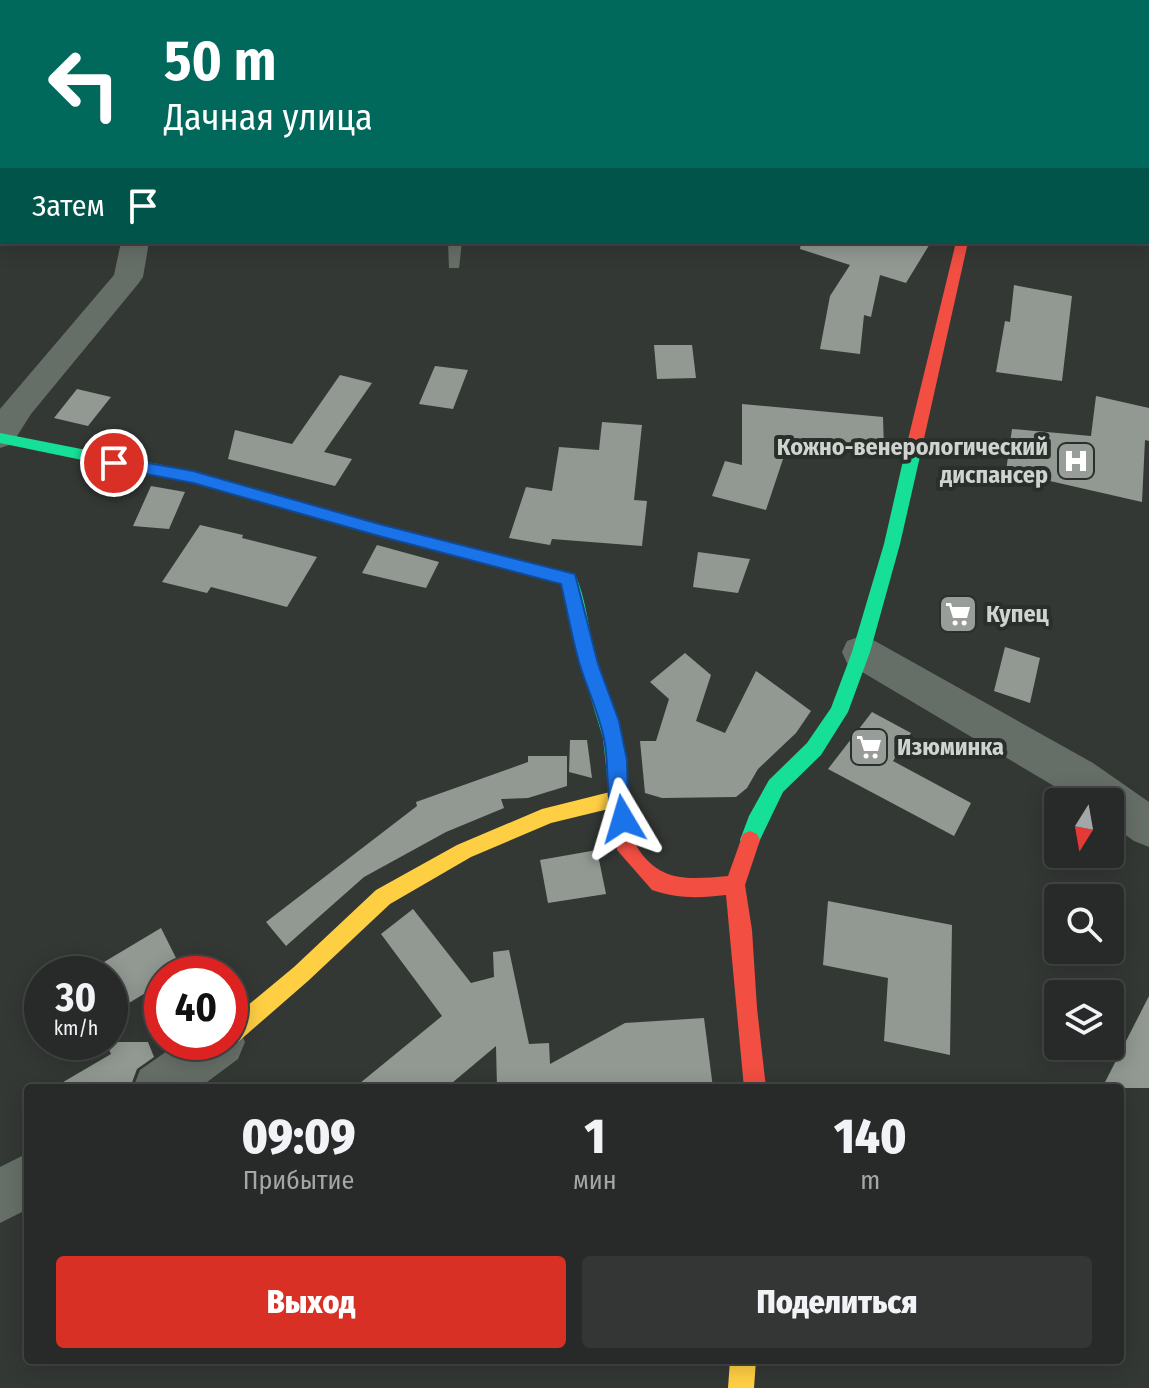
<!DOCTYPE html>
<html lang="ru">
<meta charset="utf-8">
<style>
:root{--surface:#272a28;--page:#333634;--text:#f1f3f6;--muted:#a4a7a8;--line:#434645;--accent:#d93025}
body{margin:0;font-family:"Fira Sans Condensed",sans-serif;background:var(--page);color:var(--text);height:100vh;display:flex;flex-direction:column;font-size:30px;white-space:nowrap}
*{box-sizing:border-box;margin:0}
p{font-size:26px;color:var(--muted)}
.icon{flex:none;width:44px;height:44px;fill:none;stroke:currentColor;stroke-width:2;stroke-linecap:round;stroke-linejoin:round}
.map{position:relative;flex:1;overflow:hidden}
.details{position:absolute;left:24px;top:1084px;width:1100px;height:280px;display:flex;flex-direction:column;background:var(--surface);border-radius:8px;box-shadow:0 4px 20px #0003,0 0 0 2px var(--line)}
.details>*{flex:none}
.guide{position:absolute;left:0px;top:0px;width:1150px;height:244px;box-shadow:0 4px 20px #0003,0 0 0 2px var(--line);background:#00695c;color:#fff;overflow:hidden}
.needle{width:52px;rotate:191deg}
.tools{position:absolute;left:1044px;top:788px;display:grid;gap:16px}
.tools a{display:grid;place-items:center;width:80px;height:80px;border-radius:8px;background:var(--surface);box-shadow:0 4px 20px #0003,0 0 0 2px var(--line);font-size:40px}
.speed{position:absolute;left:24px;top:956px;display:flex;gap:16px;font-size:40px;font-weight:700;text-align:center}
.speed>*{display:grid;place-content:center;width:104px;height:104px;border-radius:50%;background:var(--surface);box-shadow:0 4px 20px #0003,0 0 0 2px var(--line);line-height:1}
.speed small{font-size:20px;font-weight:400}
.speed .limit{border:12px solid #d22;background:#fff;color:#111}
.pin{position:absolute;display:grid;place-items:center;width:68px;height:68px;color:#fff;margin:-34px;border:4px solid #fff;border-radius:50%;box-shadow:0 2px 8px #0007}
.me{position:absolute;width:88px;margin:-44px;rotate:353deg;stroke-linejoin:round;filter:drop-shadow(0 0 6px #0008)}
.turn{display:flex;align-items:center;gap:28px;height:168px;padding:0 32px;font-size:36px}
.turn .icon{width:104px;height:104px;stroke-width:2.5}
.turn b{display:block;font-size:56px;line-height:68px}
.then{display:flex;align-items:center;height:76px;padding:0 32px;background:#0003;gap:16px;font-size:30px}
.eta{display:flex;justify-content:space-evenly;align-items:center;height:136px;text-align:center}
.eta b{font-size:48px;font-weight:800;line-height:56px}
.button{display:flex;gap:16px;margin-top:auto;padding:16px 32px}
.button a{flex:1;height:92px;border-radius:8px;background:var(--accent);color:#fff;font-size:32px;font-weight:800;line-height:92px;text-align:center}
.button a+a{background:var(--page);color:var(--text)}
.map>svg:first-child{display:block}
</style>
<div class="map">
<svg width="1149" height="1388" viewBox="0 0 1149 1388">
<rect width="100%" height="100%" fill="#343835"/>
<!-- building -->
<g fill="#919992">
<polygon points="801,242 931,242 906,283 880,275 871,317 864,315 860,354 820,349 830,296 850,265 800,249"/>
<polygon points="1014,285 1072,296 1062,381 996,372 1005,321 1010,322"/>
<polygon points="654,345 692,345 696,378 657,379"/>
<polygon points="435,366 468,370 453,409 419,404"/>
<polygon points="340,375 372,383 324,452 352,459 335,486 228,459 235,430 292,444"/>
<polygon points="77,389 111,397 88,426 54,418"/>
<polygon points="1096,396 1149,408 1149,441 1145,440 1142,502 1006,471 1012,429 1091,436"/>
<polygon points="742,404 883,417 884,450 789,441 766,510 712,496 725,461 742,465"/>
<polygon points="602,422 642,425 634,500 647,501 642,546 552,539 550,545 509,538 526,487 552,491 559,447 599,450"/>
<polygon points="151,486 185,492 169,529 133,526"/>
<polygon points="200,525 243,535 242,538 317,557 287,607 211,587 207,593 162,582"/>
<polygon points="377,545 439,562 426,588 362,573"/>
<polygon points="698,552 750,559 738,593 693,587"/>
<polygon points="1005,647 1040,658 1030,703 994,691"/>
<polygon points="685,653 711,675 696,721 725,733 756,671 811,711 796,733 758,769 747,788 736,797 662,798 645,793 640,741 656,741 669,699 650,682"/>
<polygon points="872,712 911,733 893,761 971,803 954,836 828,769"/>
<polygon points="570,740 587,740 592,778 569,772"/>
<polygon points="528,756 567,756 567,786 528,798 501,799 504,808 446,832 364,877 286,946 266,922 417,806 416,802 528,762"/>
<polygon points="597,850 606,894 548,903 540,860"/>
<polygon points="828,901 952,925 950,1055 884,1041 888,978 823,965"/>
<polygon points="413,909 471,983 494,977 493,952 509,950 529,1044 549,1043 550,1064 625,1023 704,1018 713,1088 497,1088 496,1046 446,1088 354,1088 442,1016 381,934"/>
<polygon points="161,928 182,970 176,974 162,974 162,983 119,1009 110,989 110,974 103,974 99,965"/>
<polygon points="1149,996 1149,1088 1102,1088"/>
<polygon points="106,1042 148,1042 154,1057 137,1069 130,1088 53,1088 111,1054"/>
</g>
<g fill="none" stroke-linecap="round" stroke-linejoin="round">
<!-- lane -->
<g fill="#666f67" fill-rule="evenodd">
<rect x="1148" y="111" width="1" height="8"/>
<polygon points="448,242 462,242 459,268 449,268"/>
</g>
<!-- street -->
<g fill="#666f67" fill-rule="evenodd">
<rect x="0" y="211" width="2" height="16"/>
<polygon points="121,242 149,242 143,277 138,284 31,414 12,444 0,448 0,409 114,275"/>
<polygon points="861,636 875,641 1093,763 1149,802 1149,847 1134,841 1110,824 1110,802 1081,802 847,663 842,652 847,641"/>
<polygon points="230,1021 238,1025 245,1042 238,1059 199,1088 133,1088 140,1070 180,1042 230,1042"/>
<polygon points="28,1153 28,1209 0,1223 0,1167"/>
</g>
<!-- fast -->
<g fill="#16e098" fill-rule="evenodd">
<path d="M0 433 193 471 379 524 575 574C586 598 588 627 595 652 603 683 637 763 625 790L618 793 611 790 608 784 603 738 577 653 562 584 379 536 193 483 0 443Z"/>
<polygon points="913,446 921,452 900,544 870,652 848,712 821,755 783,792 757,846 750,849 743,846 740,840 749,816 769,780 807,743 831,708 852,652 884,544 905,452"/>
</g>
<!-- slow -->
<g fill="#ffcf43" fill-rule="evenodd">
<polygon points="618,790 625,793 628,799 625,805 551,823 471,857 390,904 308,981 238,1042 230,1045 223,1042 230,1042 230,1020 294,967 376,890 457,845 542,809"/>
<polygon points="730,1360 756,1360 754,1388 728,1388"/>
</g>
<!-- jam -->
<g fill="#f24e42" fill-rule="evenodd">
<rect x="804" y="0" width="10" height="2"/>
<polygon points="956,242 968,242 921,452 913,458 905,452"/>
<path d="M618 775 625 778 628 784C630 799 630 835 637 847 660 884 691 879 728 876L743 834 750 831 757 834 760 840 745 885 752 930 757 1008 766 1088H744L726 895C701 898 677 899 652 890L617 850 608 784 611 778Z"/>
</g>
</g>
<!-- route -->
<path fill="#1a73e8" stroke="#114b97" stroke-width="2" d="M114 457 193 471 379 524 575 574 598 664 619 721 627 760 628 799 633 819 630 825 623 828 616 825C604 798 610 767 604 739 599 713 587 689 579 662 572 637 567 610 561 584L379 536 193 483 109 467V459Z"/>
<!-- icons -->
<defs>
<g id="hospital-square" transform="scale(2)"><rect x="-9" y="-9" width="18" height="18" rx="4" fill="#999d9a" stroke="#292f2a"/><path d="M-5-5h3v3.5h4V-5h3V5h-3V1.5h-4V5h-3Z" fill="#fff"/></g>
<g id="supermarket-square" transform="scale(2)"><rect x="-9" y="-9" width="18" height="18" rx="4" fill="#999d9a" stroke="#292f2a"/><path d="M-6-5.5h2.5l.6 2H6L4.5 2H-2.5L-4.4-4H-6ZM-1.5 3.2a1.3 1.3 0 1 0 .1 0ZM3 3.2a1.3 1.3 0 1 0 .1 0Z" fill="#fff"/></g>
</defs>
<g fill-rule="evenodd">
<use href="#hospital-square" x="1076" y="461"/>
<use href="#supermarket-square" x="958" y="614"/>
<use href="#supermarket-square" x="869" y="747"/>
</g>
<g text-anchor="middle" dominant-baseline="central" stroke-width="8" stroke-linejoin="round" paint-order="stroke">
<!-- poi labels -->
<g font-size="24" font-weight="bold" fill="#d0d4d0" stroke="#292f2a" text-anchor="start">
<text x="1048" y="447" text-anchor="end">Кожно-венерологический<tspan x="1048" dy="28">диспансер</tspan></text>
<text x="986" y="614">Купец</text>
<text x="897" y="747">Изюминка</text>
</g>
</g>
</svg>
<div class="tools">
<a><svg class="needle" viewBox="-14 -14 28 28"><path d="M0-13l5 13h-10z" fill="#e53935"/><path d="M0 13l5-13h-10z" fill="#a4a7a8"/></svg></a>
<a><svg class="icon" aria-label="search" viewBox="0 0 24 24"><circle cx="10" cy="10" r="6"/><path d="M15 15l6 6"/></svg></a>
<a><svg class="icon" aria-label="layers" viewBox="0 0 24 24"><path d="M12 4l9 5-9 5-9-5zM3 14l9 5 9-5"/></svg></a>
</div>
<div class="speed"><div>30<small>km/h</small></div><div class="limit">40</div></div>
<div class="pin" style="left:114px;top:463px;background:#d93025"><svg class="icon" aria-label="arrive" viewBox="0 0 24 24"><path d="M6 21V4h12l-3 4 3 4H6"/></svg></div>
<svg class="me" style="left:623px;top:819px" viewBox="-20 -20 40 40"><path d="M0-17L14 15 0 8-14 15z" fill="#1a73e8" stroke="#fff" stroke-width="4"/></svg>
<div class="guide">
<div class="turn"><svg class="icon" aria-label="left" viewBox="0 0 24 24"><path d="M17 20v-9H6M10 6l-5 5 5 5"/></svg><div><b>50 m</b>Дачная улица</div></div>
<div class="then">Затем<svg class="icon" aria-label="arrive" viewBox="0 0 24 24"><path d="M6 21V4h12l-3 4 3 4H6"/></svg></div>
</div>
<section class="details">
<div class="eta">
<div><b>09:09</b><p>Прибытие</p></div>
<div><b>1</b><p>мин</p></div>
<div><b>140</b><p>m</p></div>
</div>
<div class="button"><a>Выход</a><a>Поделиться</a></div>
</section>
</div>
